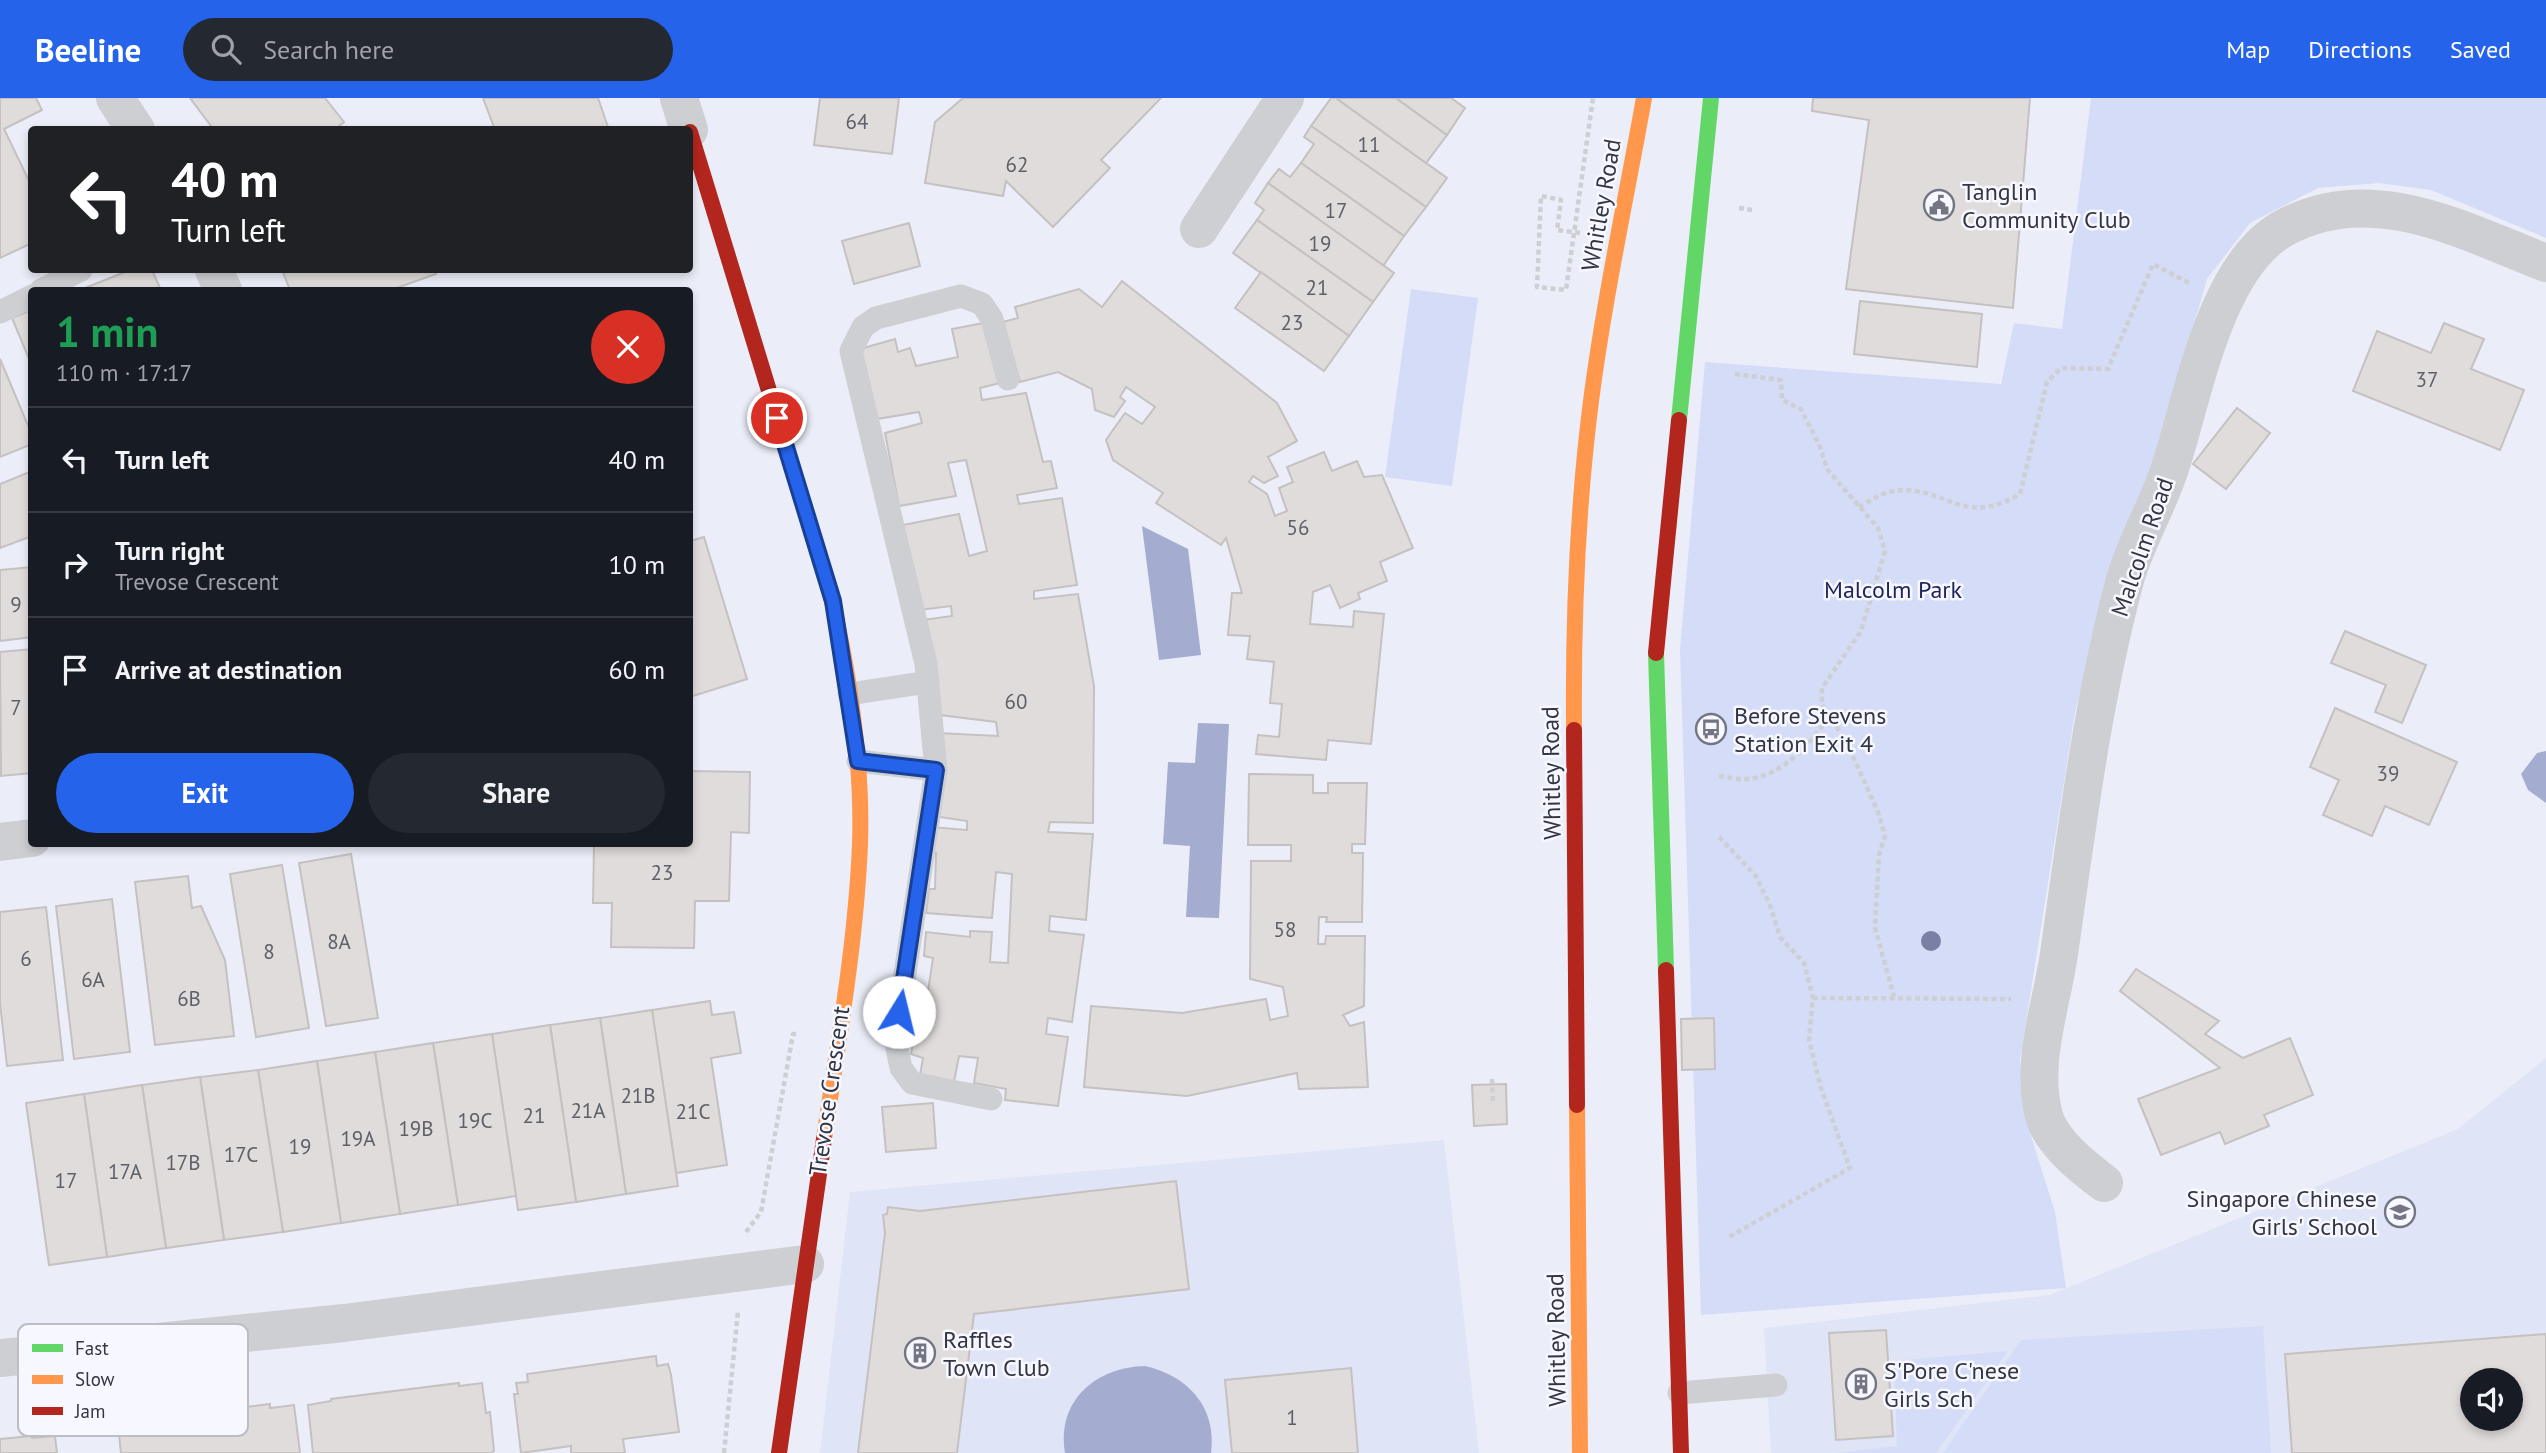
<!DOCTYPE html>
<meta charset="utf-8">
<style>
:root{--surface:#171b24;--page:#242831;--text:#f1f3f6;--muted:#9ea1a6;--line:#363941;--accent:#2563eb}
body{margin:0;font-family:"PT Sans",sans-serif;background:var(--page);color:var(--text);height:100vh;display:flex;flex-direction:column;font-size:26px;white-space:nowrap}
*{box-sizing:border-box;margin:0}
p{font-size:23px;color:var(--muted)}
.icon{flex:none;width:38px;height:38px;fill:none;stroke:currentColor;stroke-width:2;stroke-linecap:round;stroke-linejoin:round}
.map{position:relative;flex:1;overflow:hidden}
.sheet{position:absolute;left:28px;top:189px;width:665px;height:560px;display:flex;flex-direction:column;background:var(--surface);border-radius:7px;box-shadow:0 4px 10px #0003}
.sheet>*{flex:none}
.hud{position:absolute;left:28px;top:28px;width:665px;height:147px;border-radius:7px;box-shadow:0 4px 10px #0003;background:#202124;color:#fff;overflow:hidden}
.buttons{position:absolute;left:2460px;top:1270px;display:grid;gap:14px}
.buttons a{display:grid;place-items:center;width:63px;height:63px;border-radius:50%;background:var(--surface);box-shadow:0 4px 10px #0003;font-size:35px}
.pin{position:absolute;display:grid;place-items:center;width:60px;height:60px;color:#fff;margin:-30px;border:4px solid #fff;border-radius:50%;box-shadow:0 2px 7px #0007}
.me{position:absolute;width:77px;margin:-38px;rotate:9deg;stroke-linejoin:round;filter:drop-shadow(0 0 5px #0008)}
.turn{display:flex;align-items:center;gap:24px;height:147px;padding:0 28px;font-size:32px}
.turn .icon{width:91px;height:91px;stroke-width:2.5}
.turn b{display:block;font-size:49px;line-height:60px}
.round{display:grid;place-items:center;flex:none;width:74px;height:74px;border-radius:37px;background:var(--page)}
.headline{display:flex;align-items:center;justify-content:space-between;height:119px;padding:0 28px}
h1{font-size:42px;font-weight:800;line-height:52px;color:#1e9e55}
.primary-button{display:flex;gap:14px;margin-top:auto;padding:14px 28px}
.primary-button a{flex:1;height:80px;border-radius:42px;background:var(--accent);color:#fff;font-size:28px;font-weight:800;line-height:80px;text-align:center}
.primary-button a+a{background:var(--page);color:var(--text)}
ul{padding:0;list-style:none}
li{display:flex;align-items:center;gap:21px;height:105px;padding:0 28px;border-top:2px solid var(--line)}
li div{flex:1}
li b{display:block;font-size:26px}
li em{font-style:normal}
header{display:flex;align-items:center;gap:42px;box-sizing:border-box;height:98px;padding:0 35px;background:var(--accent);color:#fff}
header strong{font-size:33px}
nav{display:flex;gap:38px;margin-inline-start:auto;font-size:24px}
.search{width:490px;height:63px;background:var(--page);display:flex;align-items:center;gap:18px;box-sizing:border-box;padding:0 24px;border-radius:38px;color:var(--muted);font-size:26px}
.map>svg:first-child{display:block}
</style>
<header>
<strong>Beeline</strong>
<div class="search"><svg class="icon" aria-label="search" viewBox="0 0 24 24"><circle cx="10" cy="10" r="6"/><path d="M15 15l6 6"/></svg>Search here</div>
<nav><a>Map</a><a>Directions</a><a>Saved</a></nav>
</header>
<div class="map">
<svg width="2546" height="1355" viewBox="0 0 2546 1355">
<rect width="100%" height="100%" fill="#ebeef8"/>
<!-- built -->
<g fill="#dfe4f6" fill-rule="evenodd">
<path d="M2546 960V1355H1771L1764 1230 2050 1197 2458 1031ZM2473 1283H2511V1321H2473Z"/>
<polygon points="1444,1042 1479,1355 820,1355 850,1094"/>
</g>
<!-- green -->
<g fill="#d5dcf7">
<polygon points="2091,0 2546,0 2546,140 2431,92 2379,85 2318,90 2250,125 2207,181 2155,362 2112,475 2075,614 2020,962 2027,1025 2055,1114 2066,1190 1701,1217 1680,551 1705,264 2001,286 2014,225 2062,231"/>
<polygon points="1411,191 1478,200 1452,388 1385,379"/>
<polygon points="2263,1228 2271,1355 1943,1355 2021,1242"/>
<polygon points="2008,1253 1936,1355 1837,1355 1897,1348 1894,1263"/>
</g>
<!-- water -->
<g fill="#a4acd0">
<polygon points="1142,428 1188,451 1201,557 1159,562"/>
<polygon points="1198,625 1229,626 1219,820 1186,819 1190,748 1163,746 1168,664 1195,665"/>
<polygon points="2546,653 2546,705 2528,692 2521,676 2537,655"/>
<path d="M1145 1268C1188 1278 1217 1309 1211 1355H1065C1056 1303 1096 1269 1145 1268Z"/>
</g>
<!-- building -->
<g fill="#e1dcdc" stroke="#c5c1c1" stroke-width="2" fill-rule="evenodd">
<polygon points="0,0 36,0 42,12 4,31 32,89 32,145 0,160"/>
<polygon points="190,0 325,0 344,24 334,32 214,32"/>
<polygon points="483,0 598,0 609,32 495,32"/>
<polygon points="820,0 899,0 892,56 814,47"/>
<polygon points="963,0 1161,0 1101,62 1110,70 1053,129 1006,83 1003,98 925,85 935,24"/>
<polygon points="1331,0 1336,0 1447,80 1426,109 1311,28"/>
<polygon points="1336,0 1396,0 1447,37 1426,65"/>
<polygon points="1396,0 1451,0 1465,10 1447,37"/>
<polygon points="1813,0 2030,0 2013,210 1846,191 1869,22 1812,13"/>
<polygon points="1311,28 1426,109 1404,138 1301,65 1314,46 1304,39"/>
<polygon points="1301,65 1404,138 1383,168 1268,85 1279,71 1290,79"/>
<polygon points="1268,85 1394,175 1373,204 1257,122 1264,112 1255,105"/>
<polygon points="1257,122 1373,204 1349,238 1233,155"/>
<polygon points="909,125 920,168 854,186 842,143"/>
<polygon points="130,172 152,172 161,192 80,192"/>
<polygon points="282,172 434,172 436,176 391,192 290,192"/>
<polygon points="1261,174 1349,238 1324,273 1235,210"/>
<polygon points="1122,183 1277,305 1297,343 1268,359 1278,378 1264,385 1253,378 1249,384 1267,396 1275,418 1287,413 1279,390 1293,384 1287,369 1324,354 1332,373 1357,363 1364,379 1382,377 1413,450 1380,464 1387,483 1358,495 1360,501 1340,510 1330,487 1313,494 1310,526 1353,529 1354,513 1384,516 1371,646 1328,642 1326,662 1256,656 1258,637 1279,639 1282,606 1270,605 1274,564 1247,561 1250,538 1228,537 1232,495 1242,495 1226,440 1221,447 1156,405 1163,395 1113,362 1106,342 1125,315 1142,326 1155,309 1126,289 1120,299 1125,303 1114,319 1095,312 1092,291 1058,274 1020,284 1003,224 1018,220 1015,209 1079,191 1102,209"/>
<polygon points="1860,203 1982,216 1977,269 1854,256"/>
<polygon points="32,212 32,268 12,220"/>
<polygon points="984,225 1000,285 980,290 982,302 1026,295 1043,364 1051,363 1057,390 1017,397 1019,406 1062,400 1077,487 1034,493 1034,501 1078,496 1094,588 1093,725 1050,724 1048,734 1093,736 1086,822 1050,818 1049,833 1084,837 1072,924 1048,920 1046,936 1068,939 1058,1008 1005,1002 1006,991 974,985 978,960 959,958 954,984 920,977 923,960 911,956 915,932 922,934 933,860 924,858 926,834 970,839 970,833 992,834 990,864 1008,865 1012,776 996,774 992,820 926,815 929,791 935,791 936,755 928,753 931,729 967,732 967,723 933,718 938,635 998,638 996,624 940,617 922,522 952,518 951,508 920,512 903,427 959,416 969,458 987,453 966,362 948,365 956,398 899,408 885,335 922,325 919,314 877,321 860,251 895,241 898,254 910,250 916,268 958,259 952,231"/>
<polygon points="2444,225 2484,241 2471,271 2524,292 2500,352 2353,293 2377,233 2431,255"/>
<polygon points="0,261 32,337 32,346 0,359"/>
<polygon points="2237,310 2270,335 2226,391 2193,366"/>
<polygon points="32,373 32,438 0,450 0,386"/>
<polygon points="704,439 747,581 690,599 690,443"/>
<polygon points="32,469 32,539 0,543 0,472"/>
<polygon points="2345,533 2426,567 2402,625 2375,614 2386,587 2331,565"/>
<polygon points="32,551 32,675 1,678 0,554"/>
<polygon points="2335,610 2457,664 2429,727 2385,708 2372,738 2323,717 2339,682 2310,669"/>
<polygon points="690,673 750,674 749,735 731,734 729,803 695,803 694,850 611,849 612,805 593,805 594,746 690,746"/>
<polygon points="1249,676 1313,677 1313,695 1328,695 1328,685 1367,685 1365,746 1352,746 1352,755 1363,755 1362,824 1326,824 1327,819 1319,819 1318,846 1325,846 1326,838 1365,838 1364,908 1343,917 1350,928 1364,924 1368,989 1299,991 1297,975 1187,998 1084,989 1091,908 1182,915 1266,901 1270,922 1288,918 1283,889 1250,881 1251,763 1291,763 1291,747 1248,747"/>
<polygon points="351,756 378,920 326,928 299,765"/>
<polygon points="282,767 309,930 256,939 230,776"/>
<polygon points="188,778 192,810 201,808 225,862 234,938 155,947 135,784"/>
<polygon points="112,801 130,954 74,961 56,808"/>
<polygon points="46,809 63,962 7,968 0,905 0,814"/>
<polygon points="2136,871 2219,923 2205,936 2243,960 2290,940 2313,997 2264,1017 2269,1028 2225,1046 2220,1034 2161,1057 2138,1001 2220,970 2120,893"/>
<polygon points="710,903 712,917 734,914 741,955 711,960 727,1067 676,1075 652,912"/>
<polygon points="652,912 678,1088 626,1096 600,920"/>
<polygon points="600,920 626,1096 576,1104 550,927"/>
<polygon points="1714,920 1715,971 1682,972 1681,921"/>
<polygon points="550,927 576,1104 518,1112 492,936"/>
<polygon points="492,936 516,1098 458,1107 433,945"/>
<polygon points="433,945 458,1107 400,1116 375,954"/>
<polygon points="375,954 400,1116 341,1125 317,963"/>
<polygon points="317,963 341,1125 283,1134 258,972"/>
<polygon points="258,972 283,1134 224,1142 200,979"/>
<polygon points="200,979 224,1142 166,1150 142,987"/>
<polygon points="1506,986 1507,1026 1474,1028 1472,987"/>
<polygon points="142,987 166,1150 107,1159 84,996"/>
<polygon points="84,996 107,1159 49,1167 26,1005"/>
<polygon points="933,1005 936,1050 886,1054 882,1009"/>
<polygon points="1176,1083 1189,1191 974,1216 957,1355 858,1355 885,1135 883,1117 887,1116 888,1109 920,1113"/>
<polygon points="1886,1232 1893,1338 1836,1342 1829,1235"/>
<path d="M2546 1236V1355H2292L2285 1256ZM2473 1283H2511V1321H2473Z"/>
<polygon points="656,1258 657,1268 668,1266 671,1277 679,1334 623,1341 625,1355 571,1355 571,1348 521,1355 514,1296 518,1296 516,1285 528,1284 527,1276"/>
<polygon points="1351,1270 1358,1355 1232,1355 1225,1282"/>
<polygon points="459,1285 459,1288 482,1285 486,1315 490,1314 494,1353 491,1355 313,1355 308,1307 331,1303 331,1301"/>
<polygon points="270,1306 270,1310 294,1307 300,1355 121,1355 118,1328 140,1326 140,1322"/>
<polygon points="31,1338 32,1340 55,1338 57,1355 0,1355 0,1341"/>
</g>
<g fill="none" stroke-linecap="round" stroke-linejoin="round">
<!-- path -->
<g stroke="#cdcfd2" stroke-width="4.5" stroke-dasharray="5 3.5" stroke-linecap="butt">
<polyline points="1739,110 1752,112"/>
<polyline points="1580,135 1557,132 1561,102 1541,98 1537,189 1566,192 1593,0"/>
<polyline points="1735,276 1781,282 1782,302 1801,311 1820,349 1827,371 1878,430 1885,453 1861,533 1822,590 1822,607 1846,643 1878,714 1885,738 1879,757 1875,830 1894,899"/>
<path d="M1859 409C1870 403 1881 395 1894 393 1945 386 1962 431 2020 396L2047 284 2061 270 2108 271 2153 166 2191 186"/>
<path d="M1719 678C1728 679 1738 682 1747 681 1781 679 1812 645 1829 618"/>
<polyline points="1719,739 1755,777 1770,807 1780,839 1804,865 1813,900 1809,942 1821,990 1850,1070 1729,1139"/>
<polyline points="1813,900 2011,901"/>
<polyline points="1492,981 1493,1006"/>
<polyline points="746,1134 761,1114 793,936 798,936"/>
<polyline points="724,1355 738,1213"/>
</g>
<!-- lane -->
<g stroke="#cecfd3" stroke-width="23">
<polyline points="41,192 81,172"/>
<polyline points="0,214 32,198"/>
<polyline points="849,596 928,584"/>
<polyline points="858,663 936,672"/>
<polyline points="991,1001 912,985 901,970 895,941 936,672 926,566 851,253 863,229 876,220 961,198 982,206 992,221 1008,281"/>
<polyline points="1679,1295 1776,1287"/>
</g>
<!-- street -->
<g stroke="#cecfd3" stroke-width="38">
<polyline points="115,0 136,32"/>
<polyline points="679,0 689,32"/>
<polyline points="1199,131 1285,0"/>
<polyline points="214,172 223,192"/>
<polyline points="0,744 32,740"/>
<path d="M2104 1085C2083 1069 2051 1044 2044 1018 2030 964 2051 910 2059 856 2077 730 2092 605 2125 482 2136 443 2159 406 2171 367 2194 296 2215 168 2284 130 2372 82 2463 133 2546 165"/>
<polyline points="0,1260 344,1225 805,1166"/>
</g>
<!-- fast -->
<g stroke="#63d668" stroke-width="16">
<polyline points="1679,322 1711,0"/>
<polyline points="1656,555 1666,872"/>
</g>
<!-- slow -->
<g stroke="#ff974d" stroke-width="16">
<path d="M821 463C846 545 863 660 860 746 856 845 838 944 824 1041"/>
<path d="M1574 632C1573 522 1577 412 1591 303 1604 202 1626 101 1644 0"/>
<polyline points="1577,1007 1580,1355"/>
</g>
<!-- jam -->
<g stroke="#b3261e" stroke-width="16">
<polyline points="690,34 821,463"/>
<polyline points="1656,555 1679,322"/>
<polyline points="1574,632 1577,1007"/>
<polyline points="1666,872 1681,1355"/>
<polyline points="779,1355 824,1041"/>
</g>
</g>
<!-- trees -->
<circle fill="#7b7fa3" cx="1931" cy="843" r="10"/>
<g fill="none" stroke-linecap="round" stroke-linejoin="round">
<!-- route casing -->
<g stroke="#184099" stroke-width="18">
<polyline id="route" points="777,320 833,503 858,663 936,672 899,914"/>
</g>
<!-- route -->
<use href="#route" stroke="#2563eb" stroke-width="12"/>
</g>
<!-- icons -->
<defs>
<g id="civic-ring" transform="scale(1.575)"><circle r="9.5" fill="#f7f8ff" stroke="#737682" stroke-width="1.5"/><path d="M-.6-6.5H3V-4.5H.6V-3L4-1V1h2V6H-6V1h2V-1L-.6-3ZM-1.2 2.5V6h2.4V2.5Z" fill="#737682"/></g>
<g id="bus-ring" transform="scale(1.575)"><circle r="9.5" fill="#f7f8ff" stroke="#737682" stroke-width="1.5"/><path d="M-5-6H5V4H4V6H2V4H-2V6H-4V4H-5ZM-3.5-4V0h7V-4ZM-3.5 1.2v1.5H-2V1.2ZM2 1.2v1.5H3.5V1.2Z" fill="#737682"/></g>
<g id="school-ring" transform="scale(1.575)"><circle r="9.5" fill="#f7f8ff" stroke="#737682" stroke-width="1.5"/><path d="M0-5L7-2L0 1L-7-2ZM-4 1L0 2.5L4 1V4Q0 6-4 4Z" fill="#737682"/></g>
<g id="building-ring" transform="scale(1.575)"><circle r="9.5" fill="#f7f8ff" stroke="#737682" stroke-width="1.5"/><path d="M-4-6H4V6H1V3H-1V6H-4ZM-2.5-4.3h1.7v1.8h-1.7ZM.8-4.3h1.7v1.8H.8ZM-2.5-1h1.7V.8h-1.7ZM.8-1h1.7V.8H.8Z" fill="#737682"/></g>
</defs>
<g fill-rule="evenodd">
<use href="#civic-ring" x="1939" y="107"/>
<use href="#bus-ring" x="1711" y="631"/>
<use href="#school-ring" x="2400" y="1114"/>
<use href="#building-ring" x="920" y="1255"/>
<use href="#building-ring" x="1861" y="1286"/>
</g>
<g text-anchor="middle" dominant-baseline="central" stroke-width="5" stroke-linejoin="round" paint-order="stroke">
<!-- number labels -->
<g font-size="21" fill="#5e6068">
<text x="857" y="23">64</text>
<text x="1369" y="46">11</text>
<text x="1017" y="66">62</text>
<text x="1336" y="112">17</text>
<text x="1320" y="145">19</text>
<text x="1317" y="189">21</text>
<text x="1292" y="224">23</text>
<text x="2427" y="281">37</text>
<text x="1298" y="429">56</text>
<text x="16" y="506">9</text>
<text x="1016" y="603">60</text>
<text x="16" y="609">7</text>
<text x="2388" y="675">39</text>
<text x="662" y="774">23</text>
<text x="1285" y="831">58</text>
<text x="339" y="843">8A</text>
<text x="269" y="853">8</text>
<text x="26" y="860">6</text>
<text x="93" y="881">6A</text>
<text x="189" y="900">6B</text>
<text x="638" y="997">21B</text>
<text x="588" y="1012">21A</text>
<text x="693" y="1013">21C</text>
<text x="534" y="1017">21</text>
<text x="475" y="1022">19C</text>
<text x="416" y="1030">19B</text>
<text x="358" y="1040">19A</text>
<text x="300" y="1048">19</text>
<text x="241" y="1056">17C</text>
<text x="183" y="1064">17B</text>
<text x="125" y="1073">17A</text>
<text x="66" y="1082">17</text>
<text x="1292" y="1319">1</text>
</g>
<!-- poi labels -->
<g font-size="24" fill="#333642" stroke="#f7f8ff" text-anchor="start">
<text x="1962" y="93">Tanglin<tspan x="1962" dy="28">Community Club</tspan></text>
<text x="1734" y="617">Before Stevens<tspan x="1734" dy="28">Station Exit 4</tspan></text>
<text x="2377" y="1100" text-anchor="end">Singapore Chinese<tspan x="2377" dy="28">Girls' School</tspan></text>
<text x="943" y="1241">Raffles<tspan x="943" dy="28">Town Club</tspan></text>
<text x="1884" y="1272">S'Pore C'nese<tspan x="1884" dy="28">Girls Sch</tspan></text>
</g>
<!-- street labels -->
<g font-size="24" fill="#333642" stroke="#f7f8ff">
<text transform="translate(1601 107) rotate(-80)">Whitley Road</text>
<text transform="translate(2142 449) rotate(-71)">Malcolm Road</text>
<text transform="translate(1551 675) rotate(-91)">Whitley Road</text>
<text transform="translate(829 993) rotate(-82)">Trevose Crescent</text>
<text transform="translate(1556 1242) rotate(-91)">Whitley Road</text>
</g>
<!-- park labels -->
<g font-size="24" fill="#1f245d" stroke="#f7f8ff">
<text x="1893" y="491">Malcolm Park</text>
</g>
</g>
<!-- legend -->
<rect x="18" y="1226" width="230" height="112" rx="10" fill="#f7f8ff" stroke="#bcbec6" stroke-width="2"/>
<rect x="32" y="1246" width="31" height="8" fill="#63d668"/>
<rect x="32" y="1277" width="31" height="9" fill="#ff974d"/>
<rect x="32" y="1309" width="31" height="8" fill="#b3261e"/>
<g font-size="19" fill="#333642">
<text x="75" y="1257">Fast</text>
<text x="75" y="1288">Slow</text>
<text x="75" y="1320">Jam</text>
</g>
</svg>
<div class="buttons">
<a><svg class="icon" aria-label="sound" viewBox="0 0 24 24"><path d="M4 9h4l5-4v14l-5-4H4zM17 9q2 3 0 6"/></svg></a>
</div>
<div class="pin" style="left:777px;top:320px;background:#d93025"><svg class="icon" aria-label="arrive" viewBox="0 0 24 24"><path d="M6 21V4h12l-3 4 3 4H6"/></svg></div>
<svg class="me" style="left:899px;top:914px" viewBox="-20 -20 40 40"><circle r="19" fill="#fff"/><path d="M0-13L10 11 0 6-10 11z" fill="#2563eb"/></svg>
<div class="hud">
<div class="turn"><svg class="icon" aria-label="left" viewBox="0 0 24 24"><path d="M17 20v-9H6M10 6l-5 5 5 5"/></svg><div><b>40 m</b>Turn left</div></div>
</div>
<section class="sheet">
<div class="headline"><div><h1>1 min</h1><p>110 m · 17:17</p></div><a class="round" style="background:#d93025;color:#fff"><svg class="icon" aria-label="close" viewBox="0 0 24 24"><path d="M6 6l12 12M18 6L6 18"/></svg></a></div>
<ul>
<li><svg class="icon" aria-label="left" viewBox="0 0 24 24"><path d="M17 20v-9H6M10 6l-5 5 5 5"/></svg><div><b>Turn left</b></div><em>40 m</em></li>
<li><svg class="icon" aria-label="right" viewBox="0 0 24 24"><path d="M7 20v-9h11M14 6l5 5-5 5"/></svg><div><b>Turn right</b><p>Trevose Crescent</p></div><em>10 m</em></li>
<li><svg class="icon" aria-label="arrive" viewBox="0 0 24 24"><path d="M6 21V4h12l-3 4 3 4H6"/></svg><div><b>Arrive at destination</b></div><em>60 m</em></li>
</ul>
<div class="primary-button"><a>Exit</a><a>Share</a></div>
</section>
</div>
